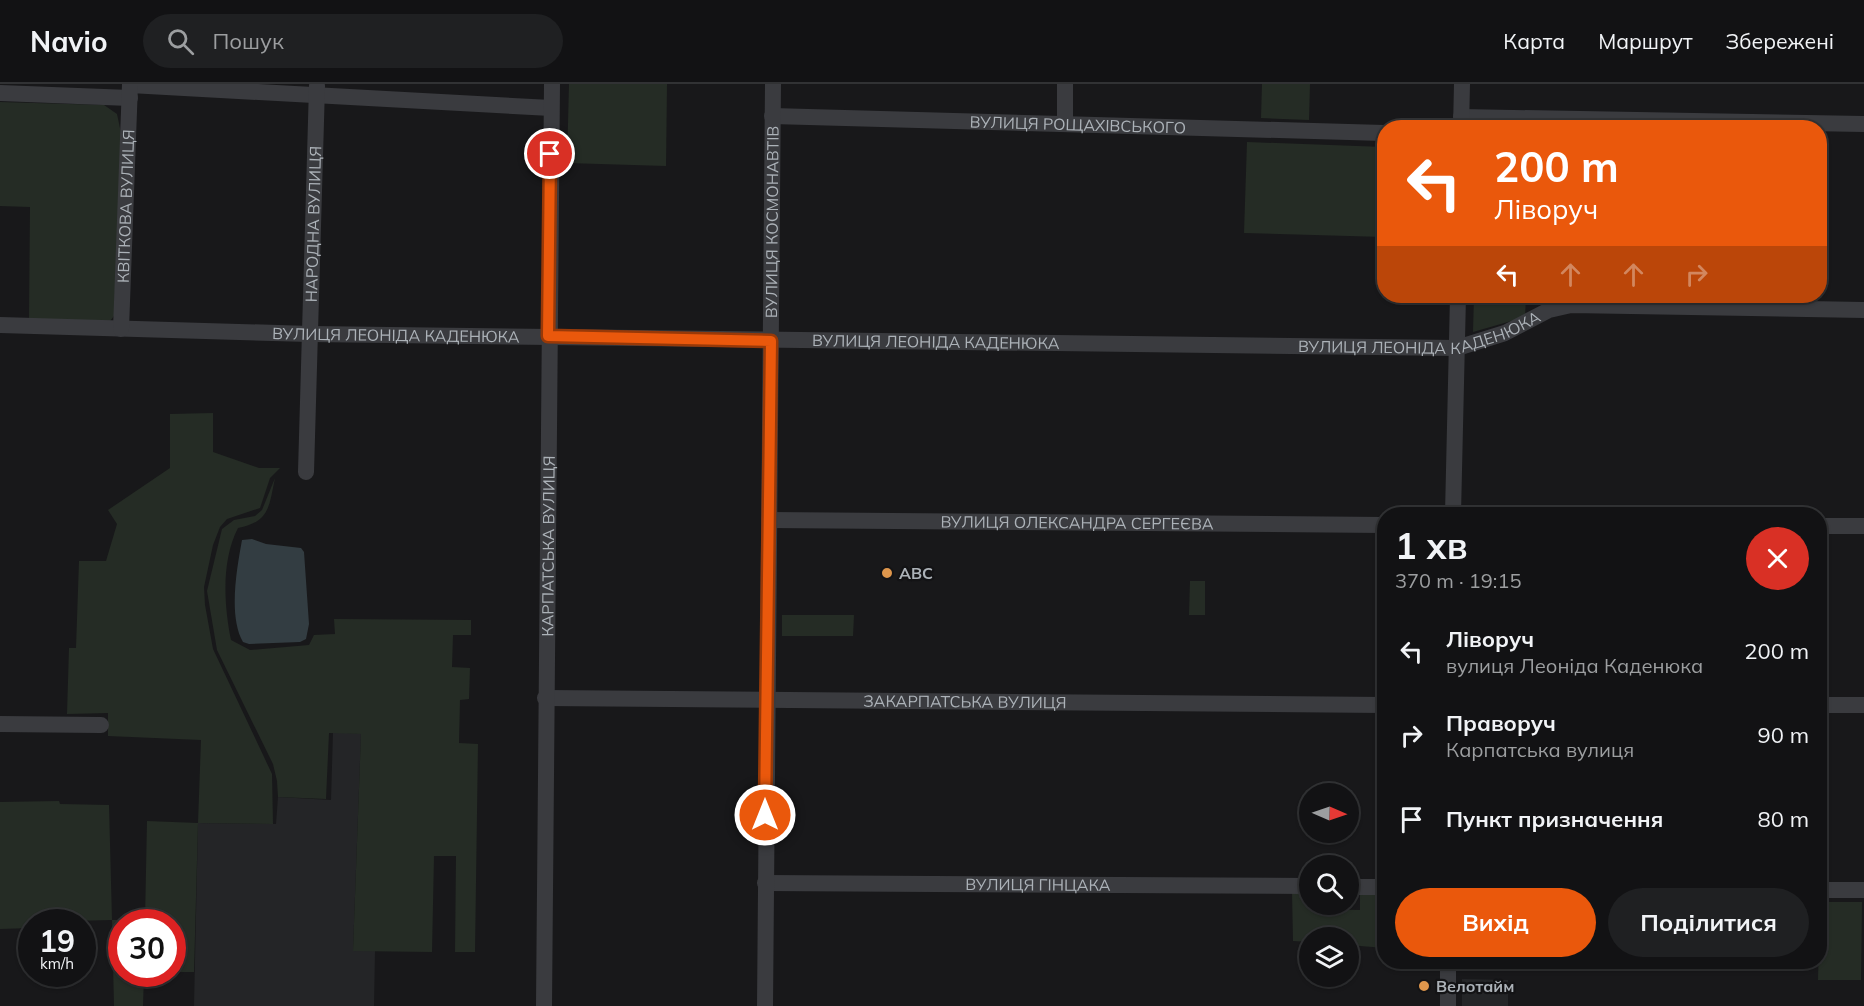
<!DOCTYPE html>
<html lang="uk">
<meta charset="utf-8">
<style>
:root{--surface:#121214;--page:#1f2022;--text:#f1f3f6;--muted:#9c9ea0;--line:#313234;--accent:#ea580c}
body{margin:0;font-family:Mulish,sans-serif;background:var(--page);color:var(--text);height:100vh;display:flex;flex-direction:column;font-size:22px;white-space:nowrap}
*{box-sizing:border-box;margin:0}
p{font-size:20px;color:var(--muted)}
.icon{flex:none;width:33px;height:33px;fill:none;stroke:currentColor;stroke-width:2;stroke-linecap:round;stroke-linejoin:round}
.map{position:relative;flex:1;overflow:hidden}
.sheet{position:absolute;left:1377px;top:423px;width:450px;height:462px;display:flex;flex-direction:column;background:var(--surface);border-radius:24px;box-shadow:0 2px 4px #0004,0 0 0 2px var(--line)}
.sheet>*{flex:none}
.hud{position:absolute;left:1377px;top:36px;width:450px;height:183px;border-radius:24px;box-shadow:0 2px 4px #0004,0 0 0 2px var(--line);background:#ea580c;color:#fff;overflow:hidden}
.needle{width:39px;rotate:92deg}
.buttons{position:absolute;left:1299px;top:699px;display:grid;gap:12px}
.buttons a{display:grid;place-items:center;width:60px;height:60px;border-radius:50%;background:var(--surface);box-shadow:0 2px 4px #0004,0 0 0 2px var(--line);font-size:30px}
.speed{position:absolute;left:18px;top:825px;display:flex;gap:12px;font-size:30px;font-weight:700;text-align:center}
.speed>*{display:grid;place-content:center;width:78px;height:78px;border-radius:50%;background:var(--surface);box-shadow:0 2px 4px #0004,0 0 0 2px var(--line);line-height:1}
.speed small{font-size:15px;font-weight:400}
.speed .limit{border:9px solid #d22;background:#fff;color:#111}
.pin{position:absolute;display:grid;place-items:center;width:51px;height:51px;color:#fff;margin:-26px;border:3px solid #fff;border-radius:50%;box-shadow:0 2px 6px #0007}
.me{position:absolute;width:66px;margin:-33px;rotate:0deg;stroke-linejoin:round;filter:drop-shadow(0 0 4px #0008)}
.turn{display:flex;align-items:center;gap:21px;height:126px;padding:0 18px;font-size:27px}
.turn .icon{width:78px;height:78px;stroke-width:2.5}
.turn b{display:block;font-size:42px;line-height:51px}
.lanes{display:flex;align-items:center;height:57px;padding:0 18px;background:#0003;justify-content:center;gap:30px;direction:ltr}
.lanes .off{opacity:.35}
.round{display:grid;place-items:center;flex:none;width:63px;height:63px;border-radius:32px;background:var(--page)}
.headline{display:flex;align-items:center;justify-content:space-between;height:102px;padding:0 18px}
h1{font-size:36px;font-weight:700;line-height:45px}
.primary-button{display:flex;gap:12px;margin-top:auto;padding:12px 18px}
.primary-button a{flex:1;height:69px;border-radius:36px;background:var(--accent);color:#fff;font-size:24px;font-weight:700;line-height:69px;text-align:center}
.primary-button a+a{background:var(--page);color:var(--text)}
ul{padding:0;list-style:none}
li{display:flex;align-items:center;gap:18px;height:84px;padding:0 18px}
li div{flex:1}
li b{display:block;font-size:22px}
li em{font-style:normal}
header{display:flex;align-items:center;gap:36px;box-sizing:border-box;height:84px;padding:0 30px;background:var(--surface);border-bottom:2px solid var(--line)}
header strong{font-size:28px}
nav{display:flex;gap:33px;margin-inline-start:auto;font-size:21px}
.search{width:420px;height:54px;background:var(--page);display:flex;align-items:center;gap:15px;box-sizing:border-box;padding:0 21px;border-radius:33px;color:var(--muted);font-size:22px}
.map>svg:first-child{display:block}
</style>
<header>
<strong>Navio</strong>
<div class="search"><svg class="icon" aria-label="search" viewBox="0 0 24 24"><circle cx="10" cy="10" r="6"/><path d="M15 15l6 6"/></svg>Пошук</div>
<nav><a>Карта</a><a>Маршрут</a><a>Збережені</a></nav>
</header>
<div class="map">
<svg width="1864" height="922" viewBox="0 0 1864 922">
<rect width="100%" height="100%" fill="#18181a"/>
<!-- built -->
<g fill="#242527">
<polygon points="333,648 361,650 353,867 375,867 374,922 194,922 198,739 276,740 278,713 331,716"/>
<polygon points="1462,895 1508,896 1508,922 1462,922"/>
</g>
<!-- green -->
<g fill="#252c25">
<polygon points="569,0 667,0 666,82 567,79"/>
<polygon points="1262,0 1310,0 1309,36 1261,34"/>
<polygon points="0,18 104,21 117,30 121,49 114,232 110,237 29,236 30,123 0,122"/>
<polygon points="1247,58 1384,63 1384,153 1244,149"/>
<polygon points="1474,212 1526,212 1525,233 1473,248"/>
<polygon points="213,329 213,368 259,384 280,384 270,394 260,424 227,435 220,443 213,461 204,503 205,521 213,565 272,690 273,740 198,739 194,888 173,888 172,838 122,838 122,890 144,890 143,922 114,922 112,836 32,838 31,844 0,845 0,718 59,717 60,720 109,721 112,836 145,836 147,737 198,739 201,656 108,652 108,629 67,630 69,564 76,564 79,477 106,477 117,440 108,426 170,384 170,330"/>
<path d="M275 394C269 422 270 438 238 444 221 477 224 521 231 556L250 566 309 561 314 551 335 550 334 535 471 536V551H453L452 583 470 584 469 615 460 616 459 659 478 660 475 868H455L456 772H434L432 868 353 867 361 650 329 649 326 715 278 713 277 697 273 680 217 566 207 507 222 445 234 436 255 432 262 426Z"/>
<polygon points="1190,497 1205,497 1205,531 1189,531"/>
<polygon points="782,531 854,531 853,552 782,552"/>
<polygon points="1292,808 1309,808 1310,820 1313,821 1313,825 1360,826 1360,809 1384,810 1384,864 1349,861 1348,854 1310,854 1309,858 1293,857"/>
<polygon points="1820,818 1862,818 1861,896 1818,896"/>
</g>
<!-- water -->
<path fill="#333d42" d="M252 455 266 460 301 464 304 468 309 540 306 555 300 558 249 560 243 558C228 532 237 484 242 456Z"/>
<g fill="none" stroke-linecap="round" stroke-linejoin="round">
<!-- minor -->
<g stroke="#3a3b3f" stroke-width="16">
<polyline points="130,1 551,24"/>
<polyline points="0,9 130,14"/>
<path id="s1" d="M772 32 1384 49"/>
<polyline points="1461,33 1864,40"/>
<polyline points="1065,39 1065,0"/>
<polyline points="1461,44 1462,0"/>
<path id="s2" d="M0 241 310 250 1457 264 1505 249 1549 226 1571 221 1864 226"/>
<path id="s3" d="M121 245 130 0"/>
<path id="s4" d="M306 388 317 2"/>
<polyline points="1453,430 1458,212"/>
<path id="s5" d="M769 436 1384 441"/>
<polyline points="1820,442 1864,442"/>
<path id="s6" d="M545 614 1384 621"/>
<polyline points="1820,621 1864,621"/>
<polyline points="0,640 101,641"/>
<path id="s7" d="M765 799 1310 802"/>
<polyline points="1348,803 1384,803"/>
<polyline points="1820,806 1864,806"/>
<polyline points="1448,878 1448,922"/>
<path id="s8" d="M544 922 552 0"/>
<path id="s9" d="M765 922 773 0"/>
</g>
</g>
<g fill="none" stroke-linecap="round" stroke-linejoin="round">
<!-- route casing -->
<g stroke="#983908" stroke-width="15">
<polyline id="route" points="550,70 548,252 771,257 765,731"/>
</g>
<!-- route -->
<use href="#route" stroke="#ea580c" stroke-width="10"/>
</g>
<!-- markers -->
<g fill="#de964c" stroke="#131315" stroke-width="2">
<circle cx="887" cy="489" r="6"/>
<circle cx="1424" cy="902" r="6"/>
</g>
<g text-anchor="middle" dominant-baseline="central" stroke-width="4.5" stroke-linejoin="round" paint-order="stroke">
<!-- street labels -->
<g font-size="16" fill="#acb2b8" stroke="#131315">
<text stroke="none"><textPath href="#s1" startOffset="306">ВУЛИЦЯ РОЩАХІВСЬКОГО</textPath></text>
<text stroke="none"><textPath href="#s3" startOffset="123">КВІТКОВА ВУЛИЦЯ</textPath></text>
<text stroke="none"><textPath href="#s9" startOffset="784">ВУЛИЦЯ КОСМОНАВТІВ</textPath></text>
<text stroke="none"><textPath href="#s4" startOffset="248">НАРОДНА ВУЛИЦЯ</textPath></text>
<text stroke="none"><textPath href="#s2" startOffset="1422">ВУЛИЦЯ ЛЕОНІДА КАДЕНЮКА</textPath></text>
<text stroke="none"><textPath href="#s2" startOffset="396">ВУЛИЦЯ ЛЕОНІДА КАДЕНЮКА</textPath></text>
<text stroke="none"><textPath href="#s2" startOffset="936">ВУЛИЦЯ ЛЕОНІДА КАДЕНЮКА</textPath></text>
<text stroke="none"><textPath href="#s5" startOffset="308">ВУЛИЦЯ ОЛЕКСАНДРА СЕРГЕЄВА</textPath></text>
<text stroke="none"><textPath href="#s8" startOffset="460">КАРПАТСЬКА ВУЛИЦЯ</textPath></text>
<text stroke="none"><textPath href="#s6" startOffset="420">ЗАКАРПАТСЬКА ВУЛИЦЯ</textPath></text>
<text stroke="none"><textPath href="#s7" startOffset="273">ВУЛИЦЯ ГІНЦАКА</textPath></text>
</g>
<!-- poi labels -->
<g font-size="16" font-weight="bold" fill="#acb2b8" stroke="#131315" text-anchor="start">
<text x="899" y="489">ABC</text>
<text x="1436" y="902">Велотайм</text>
</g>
</g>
</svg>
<div class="buttons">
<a><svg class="needle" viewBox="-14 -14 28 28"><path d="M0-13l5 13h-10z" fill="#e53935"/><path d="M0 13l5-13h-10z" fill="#9c9ea0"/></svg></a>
<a><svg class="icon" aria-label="search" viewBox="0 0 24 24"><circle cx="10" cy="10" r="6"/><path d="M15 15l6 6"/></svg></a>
<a><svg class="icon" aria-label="layers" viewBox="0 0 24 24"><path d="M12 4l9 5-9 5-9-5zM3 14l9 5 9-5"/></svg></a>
</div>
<div class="speed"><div>19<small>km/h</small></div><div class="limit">30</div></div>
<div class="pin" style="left:550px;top:70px;background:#d93025"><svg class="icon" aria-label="arrive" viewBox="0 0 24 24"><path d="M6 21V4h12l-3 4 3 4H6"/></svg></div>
<svg class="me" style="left:765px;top:731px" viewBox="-20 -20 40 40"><circle r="17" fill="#ea580c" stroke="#fff" stroke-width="3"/><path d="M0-11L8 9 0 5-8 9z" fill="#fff"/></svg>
<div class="hud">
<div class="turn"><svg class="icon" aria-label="left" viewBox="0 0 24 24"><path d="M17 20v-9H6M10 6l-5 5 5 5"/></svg><div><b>200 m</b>Ліворуч</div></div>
<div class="lanes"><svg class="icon" aria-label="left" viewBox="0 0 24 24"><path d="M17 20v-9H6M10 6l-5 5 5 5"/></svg><svg class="icon off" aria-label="ahead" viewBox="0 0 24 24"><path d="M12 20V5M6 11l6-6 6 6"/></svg><svg class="icon off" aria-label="ahead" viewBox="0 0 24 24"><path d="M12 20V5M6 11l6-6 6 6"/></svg><svg class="icon off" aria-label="right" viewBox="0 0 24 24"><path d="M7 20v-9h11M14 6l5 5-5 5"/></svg></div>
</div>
<section class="sheet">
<div class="headline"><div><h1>1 хв</h1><p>370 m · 19:15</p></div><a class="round" style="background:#d93025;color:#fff"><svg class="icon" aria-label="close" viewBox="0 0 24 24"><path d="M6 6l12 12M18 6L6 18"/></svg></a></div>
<ul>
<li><svg class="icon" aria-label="left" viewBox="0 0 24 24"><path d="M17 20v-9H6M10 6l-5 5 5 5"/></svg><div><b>Ліворуч</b><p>вулиця Леоніда Каденюка</p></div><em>200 m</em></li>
<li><svg class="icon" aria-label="right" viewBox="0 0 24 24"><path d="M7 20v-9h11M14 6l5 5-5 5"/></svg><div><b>Праворуч</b><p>Карпатська вулиця</p></div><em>90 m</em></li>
<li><svg class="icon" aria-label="arrive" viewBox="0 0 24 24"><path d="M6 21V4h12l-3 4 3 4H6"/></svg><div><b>Пункт призначення</b></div><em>80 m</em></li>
</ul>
<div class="primary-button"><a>Вихід</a><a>Поділитися</a></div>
</section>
</div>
